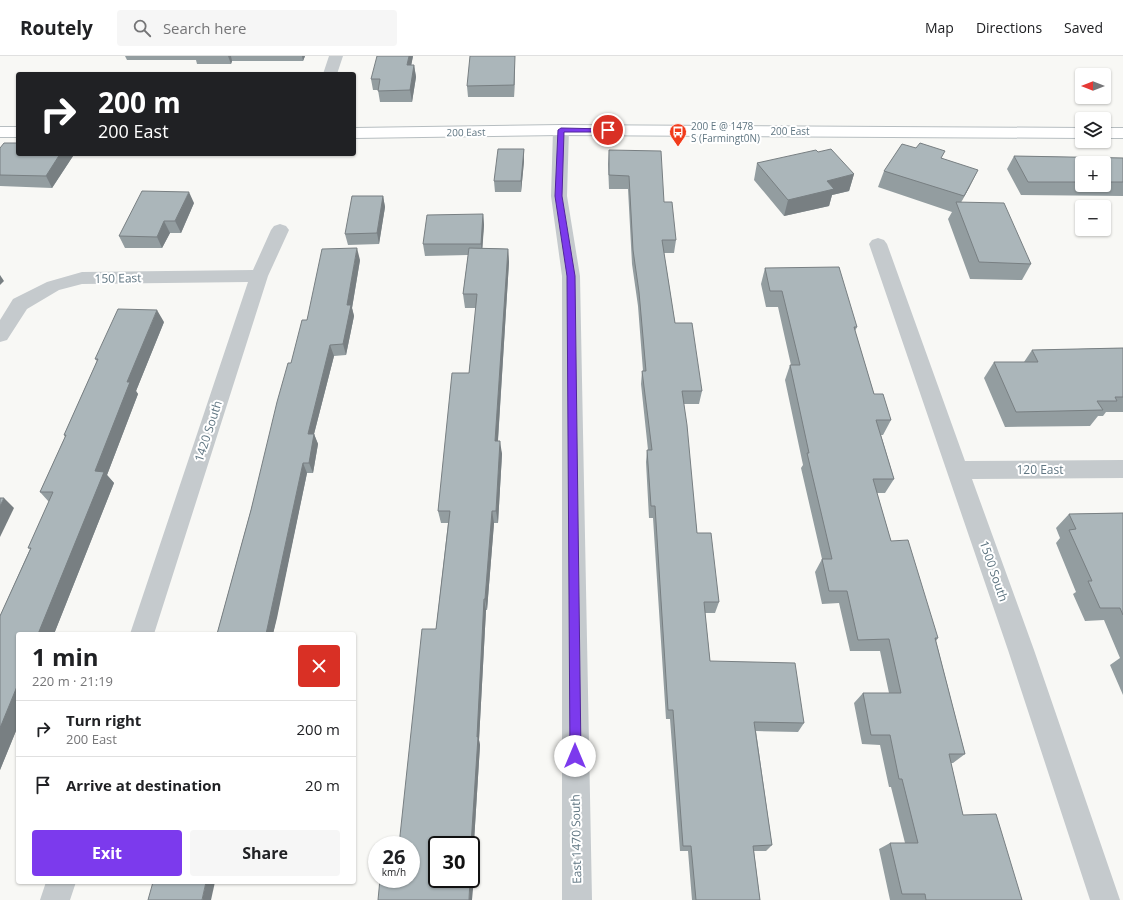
<!DOCTYPE html>
<meta charset="utf-8">
<style>
:root{--surface:#fff;--page:#f6f6f6;--text:#202124;--muted:#757577;--line:#e0e0e0;--accent:#7c3aed}
body{margin:0;font-family:"Open Sans",sans-serif;background:var(--page);color:var(--text);height:100vh;display:flex;flex-direction:column;font-size:15px;white-space:nowrap}
*{box-sizing:border-box;margin:0}
p{font-size:13px;color:var(--muted)}
.icon{flex:none;width:22px;height:22px;fill:none;stroke:currentColor;stroke-width:2;stroke-linecap:round;stroke-linejoin:round}
.map{position:relative;flex:1;overflow:hidden}
.sheet{position:absolute;left:16px;top:576px;width:340px;height:252px;display:flex;flex-direction:column;background:var(--surface);border-radius:4px;box-shadow:0 1px 3px #0004}
.sheet>*{flex:none}
.top-card{position:absolute;left:16px;top:16px;width:340px;height:84px;border-radius:4px;box-shadow:0 1px 3px #0004;background:#202124;color:#fff;overflow:hidden}
.needle{width:26px;rotate:270deg}
.controls{position:absolute;left:1075px;top:12px;display:grid;gap:8px}
.controls a{display:grid;place-items:center;width:36px;height:36px;border-radius:4px;background:var(--surface);box-shadow:0 1px 3px #0004;font-size:20px}
.speed{position:absolute;left:368px;top:780px;display:flex;gap:8px;font-size:20px;font-weight:700;text-align:center}
.speed>*{display:grid;place-content:center;width:52px;height:52px;border-radius:50%;background:var(--surface);box-shadow:0 1px 3px #0004;line-height:1}
.speed small{font-size:10px;font-weight:400}
.speed .limit{border:2px solid #111;border-radius:6px;background:#fff;color:#111}
.pin{position:absolute;display:grid;place-items:center;width:34px;height:34px;color:#fff;margin:-17px;border:2px solid #fff;border-radius:50%;box-shadow:0 1px 4px #0007}
.me{position:absolute;width:44px;margin:-22px;rotate:0deg;stroke-linejoin:round;filter:drop-shadow(0 0 3px #0008)}
.turn{display:flex;align-items:center;gap:14px;height:84px;padding:0 16px;font-size:18px}
.turn .icon{width:52px;height:52px;stroke-width:2.5}
.turn b{display:block;font-size:28px;line-height:34px}
.round{display:grid;place-items:center;flex:none;width:42px;height:42px;border-radius:4px;background:var(--page)}
.summary{display:flex;align-items:center;justify-content:space-between;height:68px;padding:0 16px}
h1{font-size:24px;font-weight:700;line-height:30px}
.cta{display:flex;gap:8px;margin-top:auto;padding:8px 16px}
.cta a{flex:1;height:46px;border-radius:4px;background:var(--accent);color:#fff;font-size:16px;font-weight:700;line-height:46px;text-align:center}
.cta a+a{background:var(--page);color:var(--text)}
ul{padding:0;list-style:none}
li{display:flex;align-items:center;gap:12px;height:56px;padding:0 16px;border-top:1px solid var(--line)}
li div{flex:1}
li b{display:block;font-size:15px}
li em{font-style:normal}
header{display:flex;align-items:center;gap:24px;box-sizing:border-box;height:56px;padding:0 20px;background:var(--surface);border-bottom:1px solid var(--line)}
header strong{font-size:19px}
nav{display:flex;gap:22px;margin-inline-start:auto;font-size:14px}
.search{width:280px;height:36px;background:var(--page);display:flex;align-items:center;gap:10px;box-sizing:border-box;padding:0 14px;border-radius:4px;color:var(--muted);font-size:15px}
.map>svg:first-child{display:block}
</style>
<header>
<strong>Routely</strong>
<div class="search"><svg class="icon" aria-label="search" viewBox="0 0 24 24"><circle cx="10" cy="10" r="6"/><path d="M15 15l6 6"/></svg>Search here</div>
<nav><a>Map</a><a>Directions</a><a>Saved</a></nav>
</header>
<div class="map">
<svg width="1123" height="844" viewBox="0 0 1123 844">
<rect width="100%" height="100%" fill="#f8f8f5"/>
<g fill="none" stroke-linecap="round" stroke-linejoin="round">
<!-- secondary casing -->
<g stroke="#b7bec1" stroke-width="2">
<g id="secondary">
<polygon points="561,69 1082,72 1082,82 561,79 354,82 354,72"/>
<rect x="0" y="71" width="18" height="10"/>
<rect x="1104" y="72" width="19" height="10"/>
</g>
</g>
<!-- minor -->
<g fill="#c5cacd" fill-rule="evenodd">
<polygon points="329,0 343,0 337,18 323,18"/>
<polygon points="561,69 566,71 569,74 567,140 580,220 592,844 562,844 562,220 551,140 553,74 556,71"/>
<polygon points="280,168 286,170 289,174 268,220 154,578 130,578 248,226 82,228 59,234 27,253 7,284 0,286 0,264 13,243 47,226 82,216 253,214 271,174 274,170"/>
<polygon points="878,182 884,184 887,188 965,405 1123,404 1123,422 972,423 1034,594 1120,844 1090,844 1008,594 869,188 872,184"/>
<polygon points="46,826 76,826 70,844 40,844"/>
</g>
<!-- secondary -->
<use href="#secondary" fill="#fff" fill-rule="evenodd"/>
</g>
<!-- wall -->
<g fill="#939da0" fill-rule="evenodd">
<polygon points="125,0 305,0 303,5 232,5 231,8 197,8 196,4 127,4"/>
<polygon points="413,0 411,9 414,9 416,21 412,46 380,46 378,34 373,34 371,23"/>
<polygon points="515,10 514,41 468,41 467,30"/>
<polygon points="0,92 73,100 52,132 0,130"/>
<polygon points="916,92 942,102 970,130 961,146 1031,208 1022,224 970,223 948,163 952,156 878,131 884,115"/>
<polygon points="524,93 524,105 521,136 495,136 494,125"/>
<polygon points="609,94 664,146 676,184 674,197 664,197 675,267 702,335 699,348 684,348 697,477 719,546 715,557 705,557 710,605 804,667 798,676 756,675 772,789 766,795 754,795 760,844 692,844 688,795 680,795 670,663 666,663 653,462 649,462 646,406 647,394 648,394 641,328 642,315 643,315 638,250 632,208 628,133 609,133 608,108"/>
<polygon points="818,96 854,118 849,135 832,139 829,150 784,160 754,124 757,107"/>
<path d="M1014 100 1123 102V140L1021 139 1007 113ZM1082 107H1104V129H1082Z"/>
<polygon points="383,140 385,151 379,188 348,189 345,178"/>
<polygon points="194,147 181,177 170,177 162,192 125,192 119,180"/>
<polygon points="483,158 484,169 482,192 508,193 509,206 498,385 502,398 498,467 494,467 487,554 486,554 479,684 480,689 472,818 474,822 411,823 436,573 448,467 441,467 438,455 469,317 476,252 465,252 463,238 468,199 425,200 423,188"/>
<polygon points="360,204 352,252 354,260 346,299 334,300 314,378 318,388 313,417 307,417 273,578 217,578 291,307 307,264"/>
<polygon points="765,212 857,271 855,275 874,338 891,364 883,379 881,379 894,423 885,437 877,437 891,485 938,582 936,585 965,698 953,707 951,707 963,759 1022,844 890,844 879,793 890,787 905,787 891,731 889,731 880,689 862,688 854,647 863,637 889,637 880,595 850,595 839,547 822,548 815,516 822,503 801,412 803,409 785,324 790,309 791,309 778,251 766,251 761,228"/>
<polygon points="164,266 136,335 138,338 107,419 114,427 54,578 18,578 18,670 0,714 0,560 30,493 28,492 49,446 40,436 65,381 64,379 97,305 95,303"/>
<polygon points="1123,292 1123,356 1106,356 1103,360 1098,360 1090,370 1005,371 984,322 994,306 1024,306 1032,294"/>
<polygon points="1123,457 1123,639 1110,609 1120,602 1104,564 1085,565 1073,538 1076,536 1056,487 1060,482 1056,472 1069,458"/>
</g>
<!-- shaded-wall -->
<g fill="#787f82">
<polygon points="228,0 231,0 232,5 231,8"/>
<polygon points="302,0 305,0 303,5"/>
<polygon points="409,0 413,0 409,21 407,9"/>
<polygon points="515,0 515,10 514,41 514,29"/>
<polygon points="414,9 416,21 412,46 410,34"/>
<polygon points="524,93 524,105 521,136 521,125"/>
<polygon points="60,98 72,98 73,100 52,132 46,120"/>
<polygon points="978,114 970,130 958,152 964,140"/>
<polygon points="854,118 849,135 832,139 829,150 784,160 788,144 827,125"/>
<polygon points="189,136 194,147 181,177 175,165"/>
<polygon points="383,140 385,151 379,188 377,177"/>
<polygon points="483,158 484,169 482,199 481,188"/>
<polygon points="164,165 170,177 162,192 157,181"/>
<polygon points="357,192 360,204 352,252 354,260 346,299 343,288 347,249"/>
<polygon points="508,193 509,206 497,398 495,385"/>
<polygon points="0,219 4,225 0,229"/>
<polygon points="157,254 164,266 136,335 138,338 107,419 114,427 54,578 38,578 95,415 127,326"/>
<polygon points="330,289 334,300 314,378 318,388 313,417 309,407 308,378"/>
<polygon points="500,385 502,398 498,467 496,455"/>
<polygon points="303,407 307,417 277,562 273,578 266,578"/>
<polygon points="4,442 14,452 0,481 0,450"/>
<polygon points="492,455 494,467 487,554 485,543"/>
<polygon points="484,543 486,554 479,684 480,689 472,818 474,822 472,844 469,844 470,823 471,823 471,789"/>
<polygon points="18,628 18,670 0,714 0,672"/>
<polygon points="206,826 215,826 211,844 202,844"/>
</g>
<!-- building -->
<g fill="#abb6ba" stroke="#787f82">
<polygon points="377,0 409,0 407,9 414,9 410,34 378,35 380,23 371,23"/>
<polygon points="470,0 515,0 514,29 467,30"/>
<polygon points="4,87 18,87 18,98 60,98 46,120 0,119 0,92"/>
<polygon points="920,87 945,95 941,102 978,114 964,140 884,115 902,88 916,92"/>
<polygon points="498,93 524,93 521,125 494,125"/>
<polygon points="831,93 854,118 827,125 834,133 788,144 757,107 816,94 818,96"/>
<polygon points="609,94 661,95 664,146 672,146 676,184 662,184 675,267 692,267 702,335 682,335 687,369 697,477 711,477 719,546 704,546 710,605 795,607 804,667 754,666 772,789 753,790 760,844 696,844 691,790 683,790 673,654 668,654 655,450 651,450 647,394 652,394 642,315 646,315 639,236 633,194 629,120 609,119"/>
<polygon points="1014,100 1123,102 1123,126 1104,126 1104,107 1082,107 1082,126 1028,126"/>
<polygon points="142,135 189,136 175,165 164,165 157,181 119,180"/>
<polygon points="352,140 383,140 377,177 345,178"/>
<polygon points="956,146 1004,147 1031,208 979,206"/>
<polygon points="483,158 481,188 423,188 427,159"/>
<polygon points="357,192 347,249 351,249 343,288 330,289 308,378 314,378 309,407 303,407 266,578 217,578 251,454 277,346 288,307 291,307 302,264 307,264 322,193"/>
<polygon points="469,192 508,193 495,385 500,385 496,455 492,455 485,543 484,543 477,681 478,681 471,789 437,789 437,823 470,823 469,844 378,844 380,823 411,823 411,789 399,789 422,573 436,573 450,455 438,455 452,317 469,317 477,238 463,238"/>
<polygon points="839,211 857,271 854,271 874,338 883,338 891,364 876,364 894,423 873,423 891,485 908,484 938,582 935,582 965,698 949,698 963,759 996,758 1022,844 926,844 925,838 902,838 890,787 918,787 902,723 899,723 890,679 871,679 863,637 901,637 889,583 858,584 847,535 829,535 822,503 832,503 807,397 809,397 790,309 800,309 782,235 770,235 765,212"/>
<polygon points="118,253 157,254 127,326 130,326 95,415 104,416 38,578 18,578 18,628 0,672 0,560 31,492 28,492 53,436 40,436 66,379 64,379 98,303 95,303"/>
<polygon points="1123,292 1123,341 1115,341 1117,345 1097,345 1103,354 1016,356 994,306 1038,306 1032,294"/>
<polygon points="0,442 4,442 0,450"/>
<polygon points="1123,457 1123,559 1120,552 1100,552 1088,525 1092,525 1069,474 1076,473 1069,458"/>
<polygon points="153,826 206,826 202,844 148,844"/>
</g>
<!-- route -->
<polygon fill="#7c3aed" stroke="#51269a" points="561,72 608,73 611,74 608,76 564,76 562,140 575,220 581,700 579,704 575,706 571,704 570,700 567,220 555,140 558,74"/>
<!-- icons -->
<defs>
<g id="bus-pin" transform="scale(0.9)"><path d="M0 17L-7.5 6A9.5 9.5 0 1 1 7.5 6Z" fill="#f13b1b" stroke="#fff"/><path d="M-5-6H5V4H4V6H2V4H-2V6H-4V4H-5ZM-3.5-4V0h7V-4ZM-3.5 1.2v1.5H-2V1.2ZM2 1.2v1.5H3.5V1.2Z" fill="#fff"/></g>
</defs>
<g fill-rule="evenodd">
<use href="#bus-pin" x="678" y="76"/>
</g>
<g text-anchor="middle" dominant-baseline="central" stroke-width="4" stroke-linejoin="round" paint-order="stroke">
<!-- far-poi labels -->
<g font-size="10" fill="#607682" stroke="#fff" text-anchor="start">
<text x="691" y="70">200 E @ 1478<tspan x="691" dy="12">S (Farmingt0N)</tspan></text>
</g>
<!-- far-street labels -->
<g font-size="10" fill="#607682" stroke="#fff">
<text x="790" y="75">200 East</text>
<text transform="translate(466 76) rotate(-1)">200 East</text>
</g>
<!-- street labels -->
<g font-size="12" fill="#607682" stroke="#fff">
<text transform="translate(118 222) rotate(-1)">150 East</text>
<text transform="translate(208 375) rotate(-72)">1420 South</text>
<text x="1040" y="413">120 East</text>
<text transform="translate(994 515) rotate(71)">1500 South</text>
<text transform="translate(576 783) rotate(-91)">East 1470 South</text>
</g>
</g>
</svg>
<div class="controls">
<a><svg class="needle" viewBox="-14 -14 28 28"><path d="M0-13l5 13h-10z" fill="#e53935"/><path d="M0 13l5-13h-10z" fill="#757577"/></svg></a>
<a><svg class="icon" aria-label="layers" viewBox="0 0 24 24"><path d="M12 4l9 5-9 5-9-5zM3 14l9 5 9-5"/></svg></a>
<a>+</a>
<a>−</a>
</div>
<div class="speed"><div>26<small>km/h</small></div><div class="limit">30</div></div>
<div class="pin" style="left:608px;top:74px;background:#d93025"><svg class="icon" aria-label="arrive" viewBox="0 0 24 24"><path d="M6 21V4h12l-3 4 3 4H6"/></svg></div>
<svg class="me" style="left:575px;top:700px" viewBox="-20 -20 40 40"><circle r="19" fill="#fff"/><path d="M0-13L10 11 0 6-10 11z" fill="#7c3aed"/></svg>
<div class="top-card">
<div class="turn"><svg class="icon" aria-label="right" viewBox="0 0 24 24"><path d="M7 20v-9h11M14 6l5 5-5 5"/></svg><div><b>200 m</b>200 East</div></div>
</div>
<section class="sheet">
<div class="summary"><div><h1>1 min</h1><p>220 m · 21:19</p></div><a class="round" style="background:#d93025;color:#fff"><svg class="icon" aria-label="close" viewBox="0 0 24 24"><path d="M6 6l12 12M18 6L6 18"/></svg></a></div>
<ul>
<li><svg class="icon" aria-label="right" viewBox="0 0 24 24"><path d="M7 20v-9h11M14 6l5 5-5 5"/></svg><div><b>Turn right</b><p>200 East</p></div><em>200 m</em></li>
<li><svg class="icon" aria-label="arrive" viewBox="0 0 24 24"><path d="M6 21V4h12l-3 4 3 4H6"/></svg><div><b>Arrive at destination</b></div><em>20 m</em></li>
</ul>
<div class="cta"><a>Exit</a><a>Share</a></div>
</section>
</div>
